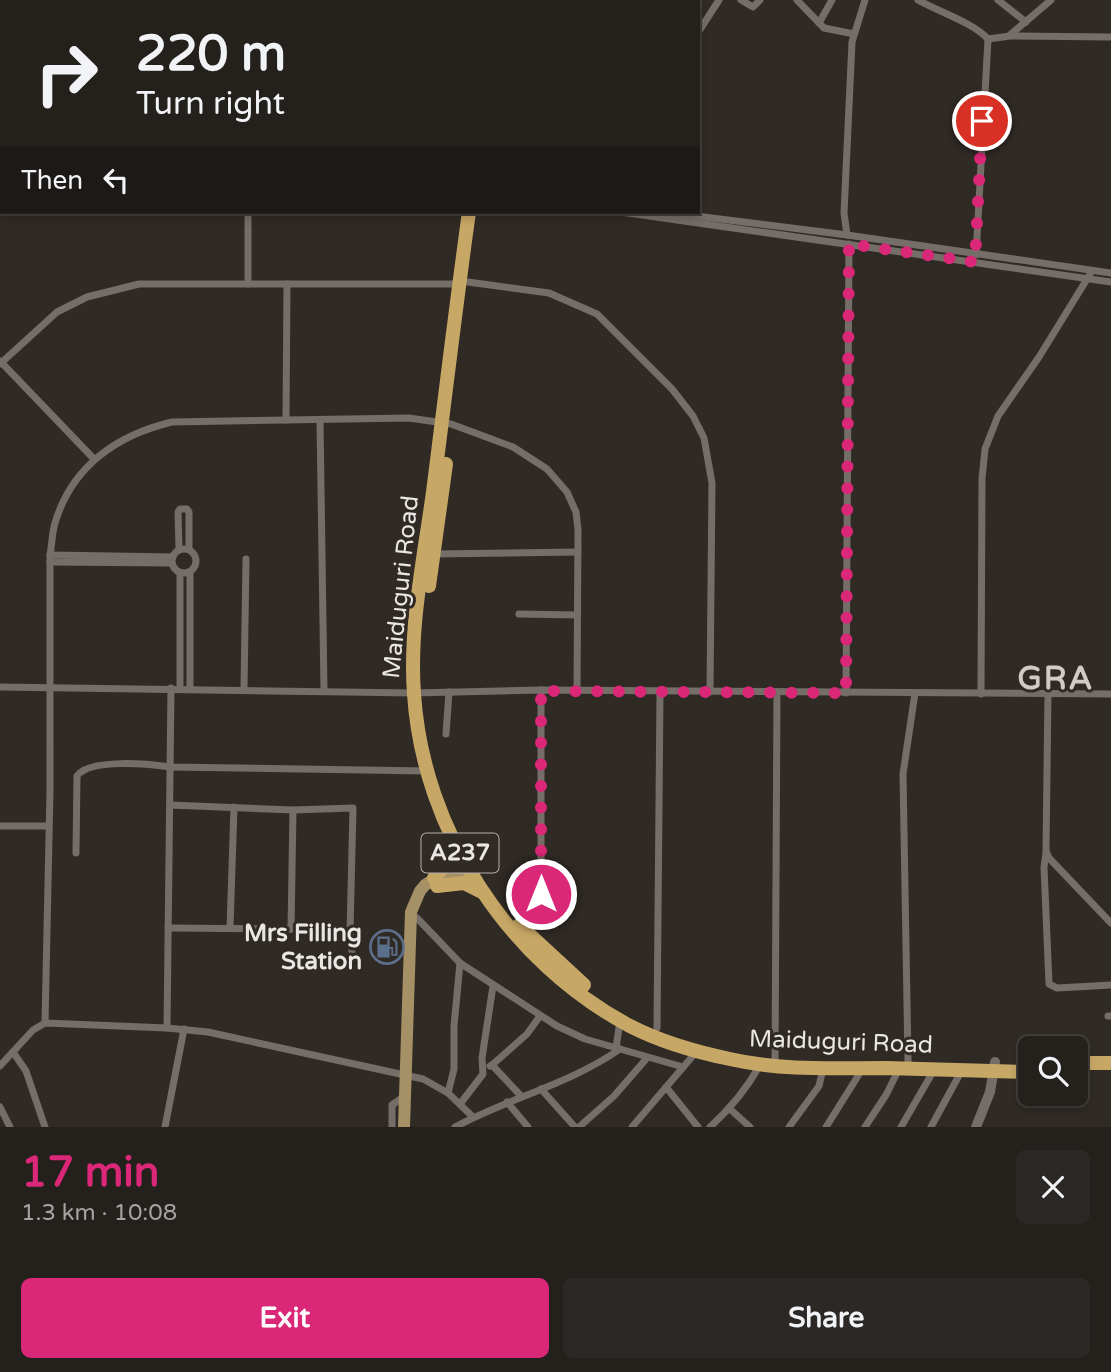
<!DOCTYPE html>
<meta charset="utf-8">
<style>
:root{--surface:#24201c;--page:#2c2825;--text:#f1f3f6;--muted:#a3a3a3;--line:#413e3b;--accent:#db2777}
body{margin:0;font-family:"Varela Round",sans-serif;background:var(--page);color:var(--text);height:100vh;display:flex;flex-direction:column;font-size:26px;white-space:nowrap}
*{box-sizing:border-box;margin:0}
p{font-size:23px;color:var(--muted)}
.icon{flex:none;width:38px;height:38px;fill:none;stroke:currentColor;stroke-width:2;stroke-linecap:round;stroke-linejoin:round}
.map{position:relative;height:1127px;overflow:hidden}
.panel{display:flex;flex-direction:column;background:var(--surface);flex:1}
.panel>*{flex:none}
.guide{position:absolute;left:0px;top:0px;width:700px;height:214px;box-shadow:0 4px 10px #0003,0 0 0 2px var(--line);background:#24201c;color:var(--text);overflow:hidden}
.buttons{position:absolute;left:1018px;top:1036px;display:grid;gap:14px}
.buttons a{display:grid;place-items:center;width:70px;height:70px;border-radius:10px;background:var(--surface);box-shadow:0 4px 10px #0003,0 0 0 2px var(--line);font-size:35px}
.pin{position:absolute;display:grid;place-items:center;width:60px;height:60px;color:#fff;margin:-30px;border:4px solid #fff;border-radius:50%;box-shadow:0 2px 7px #0007}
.me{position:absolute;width:77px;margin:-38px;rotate:0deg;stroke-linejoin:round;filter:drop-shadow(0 0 5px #0008)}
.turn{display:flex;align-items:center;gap:24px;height:147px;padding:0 21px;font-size:32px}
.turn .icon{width:91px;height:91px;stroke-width:2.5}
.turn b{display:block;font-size:49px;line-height:60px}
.then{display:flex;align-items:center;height:66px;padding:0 21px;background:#0003;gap:14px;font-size:26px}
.round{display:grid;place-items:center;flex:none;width:74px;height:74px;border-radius:10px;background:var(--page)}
.head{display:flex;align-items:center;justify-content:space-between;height:119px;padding:0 21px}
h1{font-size:42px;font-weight:800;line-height:52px;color:var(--accent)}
.primary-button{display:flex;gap:14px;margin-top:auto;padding:14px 21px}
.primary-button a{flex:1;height:80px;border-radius:10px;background:var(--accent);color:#fff;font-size:28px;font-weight:800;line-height:80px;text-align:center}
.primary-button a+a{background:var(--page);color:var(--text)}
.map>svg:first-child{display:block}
</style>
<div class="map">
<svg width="1111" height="1127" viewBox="0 0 1111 1127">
<rect width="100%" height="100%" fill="#302a25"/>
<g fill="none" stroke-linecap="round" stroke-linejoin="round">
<!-- street -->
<g stroke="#756d67" stroke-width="7">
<polyline points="632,0 634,2"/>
<polyline points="741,0 753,7 760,0"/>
<polyline points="797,0 824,28 854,34"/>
<path d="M918 0C939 12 972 22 988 39"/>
<polyline points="998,0 1026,22"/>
<polyline points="663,2 665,0"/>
<polyline points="819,23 832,0"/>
<polyline points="0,30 2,38"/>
<polyline points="699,31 719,0"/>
<polyline points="1010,35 1051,0"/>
<polyline points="988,39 1010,36 1111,37"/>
<polyline points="0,60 2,61"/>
<polyline points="0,180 2,178"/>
<polyline points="248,212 248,284"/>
<polyline points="621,212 1111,282"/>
<polyline points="664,212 847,235 1111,273"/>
<polyline points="847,235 844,213 852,42 865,0"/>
<polyline points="976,255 988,39"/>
<polyline points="468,282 549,293 597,314 672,389 693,416 704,438 712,483 710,692"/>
<polyline points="0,361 94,459"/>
<polyline points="0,364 57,312 87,297 139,284 459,284"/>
<polyline points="286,420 287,284"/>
<polyline points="320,420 324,691"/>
<circle cx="184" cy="561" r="12"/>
<polyline points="179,550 178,512 180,509 187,509 189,512 189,549"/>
<polyline points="434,554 578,552"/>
<polyline points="50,555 173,557"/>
<polyline points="50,562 172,563"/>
<polyline points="519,614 577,615"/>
<polyline points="0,687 414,693 541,690 1111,694"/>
<polyline points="180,688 180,573"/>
<polyline points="190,688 190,573"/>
<polyline points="244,689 246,559"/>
<polyline points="846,693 849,244"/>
<polyline points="1048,693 1046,851 1049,858 1111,923"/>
<polyline points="981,694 982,479 985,449 998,416 1039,357 1092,271"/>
<polyline points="446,734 449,692"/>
<polyline points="293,810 353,808 350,932 352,953"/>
<polyline points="0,826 48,826"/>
<path d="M76 853 77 776C90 758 149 764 170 767L427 771"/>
<polyline points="1046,853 1044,867 1049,984 1057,988 1111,985"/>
<polyline points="417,918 460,963 557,1026 585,1039 683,1067"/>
<polyline points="518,924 531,912 539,898"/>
<polyline points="168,928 291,929 293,810 170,805"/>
<polyline points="230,928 234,807"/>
<polyline points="291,929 350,932"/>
<polyline points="528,932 541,900 541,690"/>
<polyline points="1108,1016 1111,1016"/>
<path d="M45 1023 50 791V555C52 544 52 533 55 523 72 466 117 435 172 422L409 418 451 424 513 447 547 469 567 492 576 512 578 530 577 691"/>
<polyline points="167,1028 171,688"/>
<polyline points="657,1028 660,692"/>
<polyline points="616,1048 620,1021"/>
<polyline points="13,1052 26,1071 45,1127"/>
<polyline points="908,1061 903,774 915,693"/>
<polyline points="492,1065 527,1034 540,1016"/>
<polyline points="0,1066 33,1030 45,1023 167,1028 208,1032 423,1079 448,1093 473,1117"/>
<polyline points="490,1066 492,1065 521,1096"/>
<polyline points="775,1066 777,692"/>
<polyline points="666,1087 698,1127"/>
<polyline points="541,1089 575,1127"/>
<polyline points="448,1093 454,1069 454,1026 460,963"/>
<polyline points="507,1102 528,1127"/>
<polyline points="460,1104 483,1074 482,1058 493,986"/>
<polyline points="0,1107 10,1127"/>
<polyline points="730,1109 750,1127"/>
<polyline points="165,1127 184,1029"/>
<polyline points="392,1127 392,1105 405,1096"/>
<path d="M455 1127C509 1098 570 1084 620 1049"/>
<polyline points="579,1127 614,1096 647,1058"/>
<polyline points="632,1127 697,1051"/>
<path d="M710 1127C731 1108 746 1090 760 1065"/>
<polyline points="789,1127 819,1086 823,1069"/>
<polyline points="826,1127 863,1068"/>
<polyline points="865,1127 886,1095 899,1069"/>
<polyline points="901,1127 934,1070"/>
<polyline points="931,1127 962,1070"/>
</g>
<!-- secondary -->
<g stroke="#756d67" stroke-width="10">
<polyline points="0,70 2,70"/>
<polyline points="976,1127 990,1092 995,1062"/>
</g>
<!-- primary -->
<g stroke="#a69066" stroke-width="12">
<polyline points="438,885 476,865"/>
<polyline points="404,1127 411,912 420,891 425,885 471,855"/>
</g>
<!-- highway -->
<g stroke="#c7a766" stroke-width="14">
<polyline points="491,2 491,0"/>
<path d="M469 212C456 305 445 398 433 492 424 558 409 627 414 694 423 831 509 962 630 1026 661 1042 696 1052 730 1059 782 1071 834 1068 886 1068 935 1069 983 1071 1031 1072"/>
<polyline points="429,586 446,464"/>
<path d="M434 878C447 865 451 853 450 835"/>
<polyline points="437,886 464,883 482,892"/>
<polyline points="519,925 584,985"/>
<polyline points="1076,1063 1111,1063"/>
</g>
</g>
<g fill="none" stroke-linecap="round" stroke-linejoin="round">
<!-- route -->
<polyline stroke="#db2777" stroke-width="12" stroke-dasharray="0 21.6" points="541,894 541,691 846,693 849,244 975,262 982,121"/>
</g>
<!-- icons -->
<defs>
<g id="fuel-ring" transform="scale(1.75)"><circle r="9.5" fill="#302a25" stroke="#5c6f8a" stroke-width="1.5"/><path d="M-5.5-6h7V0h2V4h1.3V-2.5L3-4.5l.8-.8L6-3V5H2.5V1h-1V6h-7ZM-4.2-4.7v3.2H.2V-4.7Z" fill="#5c6f8a"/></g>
</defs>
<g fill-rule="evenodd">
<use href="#fuel-ring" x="387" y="947"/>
</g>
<g text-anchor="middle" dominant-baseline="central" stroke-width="6" stroke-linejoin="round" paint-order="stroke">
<!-- shield labels -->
<rect fill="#302a25" stroke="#b2aeaa" stroke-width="2" x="421.5" y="833.5" width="77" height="39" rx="5"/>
<g font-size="23" font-weight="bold" fill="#eae6e3">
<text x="460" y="853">A237</text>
</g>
<!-- street labels -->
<g font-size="24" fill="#eae6e3" stroke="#302a25">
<text transform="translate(401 587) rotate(-84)">Maiduguri Road</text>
<text transform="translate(841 1042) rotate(2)">Maiduguri Road</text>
</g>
<!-- poi labels -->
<g font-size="24" font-weight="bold" fill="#eae6e3" stroke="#302a25" text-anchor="end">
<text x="362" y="933">Mrs Filling<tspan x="362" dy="28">Station</tspan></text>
</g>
<!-- district labels -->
<g font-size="32" font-weight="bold" letter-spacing="2" fill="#d3cac4" stroke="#302a25">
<text x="1056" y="679">GRA</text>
</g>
</g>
</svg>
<div class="buttons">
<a><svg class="icon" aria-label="search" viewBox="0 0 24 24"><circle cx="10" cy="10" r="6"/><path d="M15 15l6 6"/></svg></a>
</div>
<div class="pin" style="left:982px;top:121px;background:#d93025"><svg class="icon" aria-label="arrive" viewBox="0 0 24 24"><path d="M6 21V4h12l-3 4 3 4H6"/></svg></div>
<svg class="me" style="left:541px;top:894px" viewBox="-20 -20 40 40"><circle r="17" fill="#db2777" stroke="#fff" stroke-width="3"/><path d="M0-11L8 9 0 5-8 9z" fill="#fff"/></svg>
<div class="guide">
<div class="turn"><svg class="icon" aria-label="right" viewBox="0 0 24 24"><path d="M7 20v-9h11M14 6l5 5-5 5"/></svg><div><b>220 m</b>Turn right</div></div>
<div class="then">Then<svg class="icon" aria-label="left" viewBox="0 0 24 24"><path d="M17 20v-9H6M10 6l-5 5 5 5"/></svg></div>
</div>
</div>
<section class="panel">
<div class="head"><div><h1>17 min</h1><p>1.3 km · 10:08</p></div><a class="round"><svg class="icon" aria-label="close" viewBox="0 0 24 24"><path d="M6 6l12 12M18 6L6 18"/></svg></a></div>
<div class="primary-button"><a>Exit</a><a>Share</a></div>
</section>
